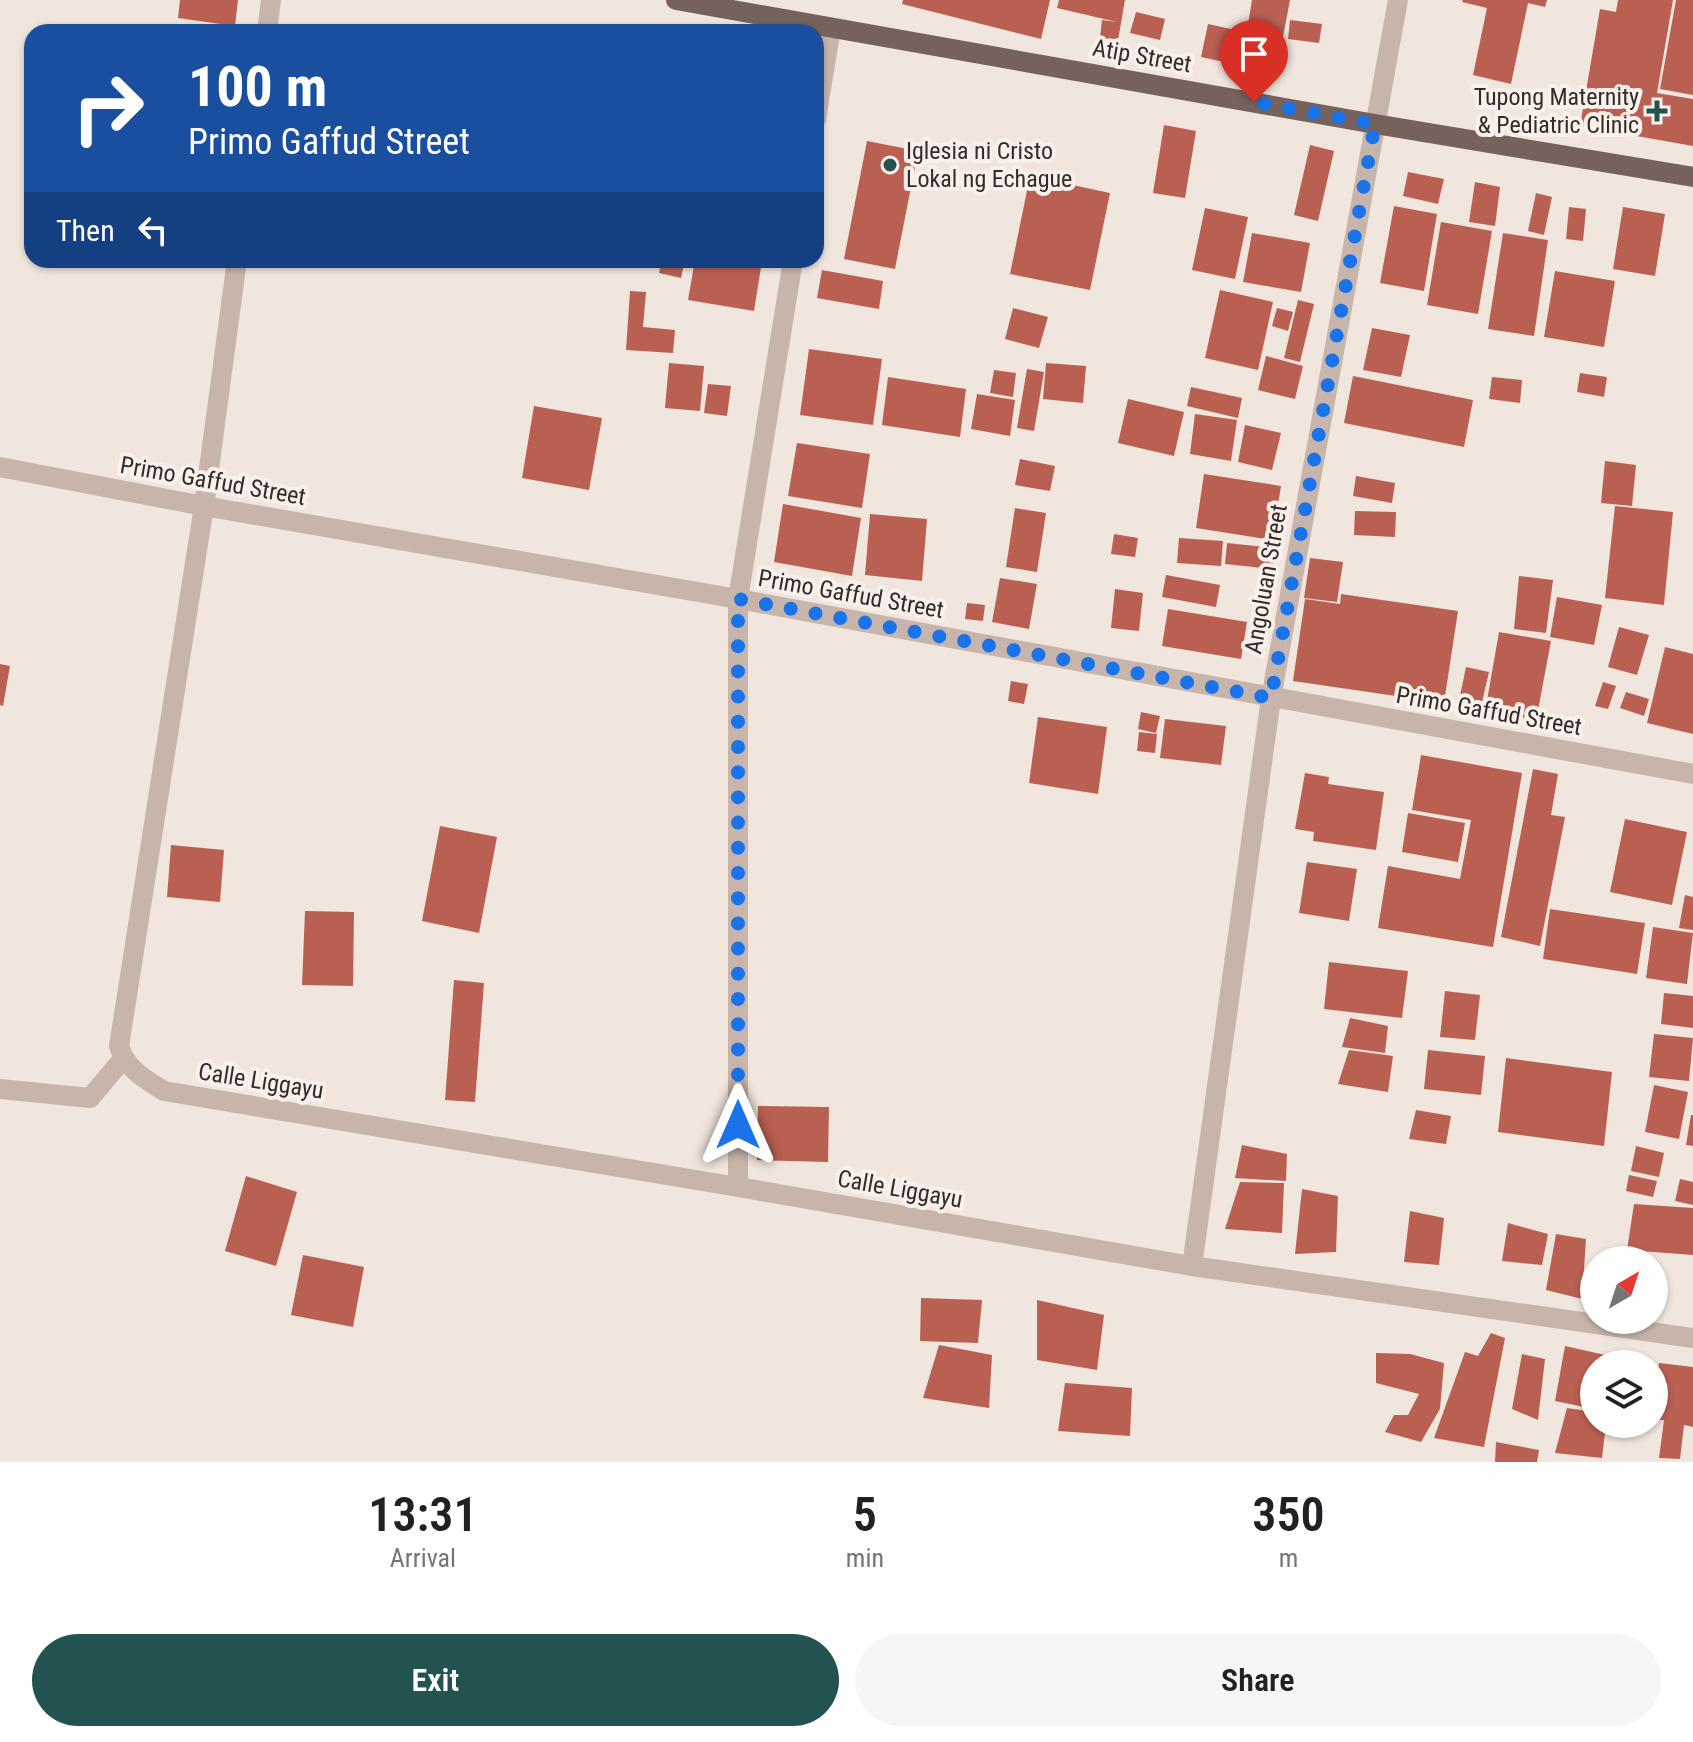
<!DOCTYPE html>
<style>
:root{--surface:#fff;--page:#f6f6f6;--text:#202124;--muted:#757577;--accent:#235351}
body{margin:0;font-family:"Roboto Condensed",sans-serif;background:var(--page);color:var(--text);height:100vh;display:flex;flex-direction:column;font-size:30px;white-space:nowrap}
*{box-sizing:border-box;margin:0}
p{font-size:26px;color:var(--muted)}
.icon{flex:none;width:44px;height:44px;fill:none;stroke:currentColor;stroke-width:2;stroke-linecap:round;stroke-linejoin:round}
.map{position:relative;height:1462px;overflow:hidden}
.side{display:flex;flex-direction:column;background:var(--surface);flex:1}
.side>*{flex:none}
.banner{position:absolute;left:24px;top:24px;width:800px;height:244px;border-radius:24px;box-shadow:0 2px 6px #0004;background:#1a4fa0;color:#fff;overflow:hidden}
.needle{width:52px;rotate:39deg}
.fabs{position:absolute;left:1580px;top:1246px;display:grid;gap:16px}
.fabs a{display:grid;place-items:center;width:88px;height:88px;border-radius:50%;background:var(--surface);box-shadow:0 2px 6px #0004;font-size:40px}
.pin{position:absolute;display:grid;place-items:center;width:68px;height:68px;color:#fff;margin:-82px -34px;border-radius:50% 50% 50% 0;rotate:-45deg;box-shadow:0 0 8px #0007}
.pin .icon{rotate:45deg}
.me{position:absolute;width:88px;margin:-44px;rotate:0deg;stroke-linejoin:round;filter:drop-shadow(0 0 6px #0008)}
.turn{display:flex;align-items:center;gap:28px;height:168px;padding:0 32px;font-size:36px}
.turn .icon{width:104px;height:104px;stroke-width:2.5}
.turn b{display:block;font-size:56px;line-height:68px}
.then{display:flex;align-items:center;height:76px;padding:0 32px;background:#0003;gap:16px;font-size:30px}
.eta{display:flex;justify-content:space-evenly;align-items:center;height:136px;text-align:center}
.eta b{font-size:48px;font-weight:600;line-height:56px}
.action{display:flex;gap:16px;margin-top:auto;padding:16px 32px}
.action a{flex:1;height:92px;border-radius:48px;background:var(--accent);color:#fff;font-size:32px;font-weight:600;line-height:92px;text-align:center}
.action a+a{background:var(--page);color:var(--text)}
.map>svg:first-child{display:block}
</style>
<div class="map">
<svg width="1693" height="1462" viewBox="0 0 1693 1462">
<rect width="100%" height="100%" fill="#f0e6de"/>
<!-- building -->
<g fill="#ba6052">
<polygon points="180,0 238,0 235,26 178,18"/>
<polygon points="903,0 1050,0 1041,39 902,4"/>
<polygon points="1059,0 1125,0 1118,40 1100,38 1102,20 1117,22 1057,8"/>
<polygon points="1252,0 1290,0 1283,37 1247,30"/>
<polygon points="1463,0 1547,0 1545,7 1528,3 1511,84 1473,75 1487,8 1462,2"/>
<polygon points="1618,0 1673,0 1657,93 1693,99 1693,146 1580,126 1600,9 1616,12"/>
<polygon points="1676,0 1693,0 1693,95 1660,89"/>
<polygon points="1136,12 1165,19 1160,40 1130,33"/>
<polygon points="1290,20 1322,24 1319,43 1288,39"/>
<polygon points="1208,24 1276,39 1269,72 1201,57"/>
<polygon points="1164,125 1196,131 1185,198 1153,193"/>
<polygon points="867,141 918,151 895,269 844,259"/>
<polygon points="1310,145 1334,151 1318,221 1294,215"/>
<polygon points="1408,172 1444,179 1438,204 1403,196"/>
<polygon points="1030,176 1110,193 1090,290 1010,274"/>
<polygon points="1475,182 1500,187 1495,226 1469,222"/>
<polygon points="1536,193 1552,197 1544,235 1528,231"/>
<polygon points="1394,206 1437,214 1424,291 1380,283"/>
<polygon points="1569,207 1586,209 1583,241 1566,239"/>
<polygon points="1623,207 1665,214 1655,276 1613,269"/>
<polygon points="1205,208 1248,217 1235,279 1192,270"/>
<polygon points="1441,222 1492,231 1478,314 1427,305"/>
<polygon points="1252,233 1310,243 1301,292 1243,282"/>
<polygon points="1503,233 1548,240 1534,336 1488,329"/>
<polygon points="662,260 685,260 681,278 659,273"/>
<polygon points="695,260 762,261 754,311 688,300"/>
<polygon points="822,270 883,281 879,309 817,298"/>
<polygon points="1555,271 1615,281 1604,347 1544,337"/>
<polygon points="1220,290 1273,302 1258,370 1205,358"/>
<polygon points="630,291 646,292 643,327 675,330 673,353 626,350"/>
<polygon points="1298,300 1314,304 1300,362 1284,358"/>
<polygon points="1013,308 1048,317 1039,348 1005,339"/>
<polygon points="1277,308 1293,312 1288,331 1272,326"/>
<polygon points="1372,328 1410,335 1401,377 1363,370"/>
<polygon points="809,349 882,359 873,425 800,415"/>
<polygon points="1266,356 1303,366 1295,399 1258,390"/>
<polygon points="669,363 704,366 700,411 665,408"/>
<polygon points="1046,363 1086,366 1083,403 1043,399"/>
<polygon points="1027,369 1044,372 1034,431 1017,428"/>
<polygon points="994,370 1016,373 1013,397 990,393"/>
<polygon points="1580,373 1607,377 1604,397 1577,392"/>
<polygon points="1353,376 1473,400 1464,447 1344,423"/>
<polygon points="888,377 966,389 960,437 882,425"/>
<polygon points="1492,377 1522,380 1520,403 1489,399"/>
<polygon points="708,384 731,386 727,416 704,413"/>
<polygon points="1191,387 1242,398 1238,418 1187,406"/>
<polygon points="977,394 1015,400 1010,436 971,429"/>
<polygon points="1128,399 1184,412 1174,456 1118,443"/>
<polygon points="534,406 602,418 589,490 522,478"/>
<polygon points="1195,414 1237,420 1231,461 1190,454"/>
<polygon points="1245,425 1281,433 1272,470 1238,462"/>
<polygon points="797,443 870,454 862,508 788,496"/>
<polygon points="1020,459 1055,466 1050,491 1015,485"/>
<polygon points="1605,461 1636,465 1632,506 1601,503"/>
<polygon points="1204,474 1281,486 1272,540 1196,528"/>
<polygon points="1356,476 1395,483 1392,503 1353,496"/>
<polygon points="783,504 861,518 852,576 774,562"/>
<polygon points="1615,506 1673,512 1664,605 1605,598"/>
<polygon points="1015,508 1046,513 1037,572 1006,567"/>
<polygon points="1355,511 1396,512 1395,537 1354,535"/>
<polygon points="870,514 927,519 922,581 865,575"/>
<polygon points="1114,534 1138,538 1135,557 1111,554"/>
<polygon points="1179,538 1223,541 1221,566 1177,563"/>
<polygon points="1227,543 1275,548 1273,569 1225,564"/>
<polygon points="1310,558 1343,562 1337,602 1304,598"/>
<polygon points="1166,575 1220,585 1216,607 1162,597"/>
<polygon points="1519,576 1553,580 1546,633 1514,629"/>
<polygon points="1000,578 1037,584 1029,629 992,622"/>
<polygon points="1115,589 1143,593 1139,631 1111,628"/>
<polygon points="1341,594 1458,611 1444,703 1293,681 1305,599 1340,604"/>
<polygon points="1557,597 1602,605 1594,645 1550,637"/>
<polygon points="967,603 985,605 983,621 965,619"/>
<polygon points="1168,609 1247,622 1241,659 1162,646"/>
<polygon points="1619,627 1649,635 1637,675 1608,667"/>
<polygon points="1499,632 1551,641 1536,721 1485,712"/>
<polygon points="1665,647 1693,654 1693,734 1647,723"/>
<polygon points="0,664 10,666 3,706 0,705"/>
<polygon points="1466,667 1489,672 1479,715 1457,710"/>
<polygon points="1011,681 1028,684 1024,704 1008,701"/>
<polygon points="1603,682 1616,686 1608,709 1595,706"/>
<polygon points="1626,692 1649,699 1644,716 1620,708"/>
<polygon points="1141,712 1160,716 1156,733 1138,729"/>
<polygon points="1038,717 1107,727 1098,794 1029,783"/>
<polygon points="1165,719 1226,726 1221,765 1160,758"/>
<polygon points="1139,732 1157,734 1155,753 1137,751"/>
<polygon points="1421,755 1522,773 1493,947 1378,928 1388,866 1460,879 1471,820 1412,810"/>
<polygon points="1533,769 1558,774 1551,815 1565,817 1540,946 1501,937"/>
<polygon points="1305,773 1329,777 1328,784 1384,792 1376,850 1313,841 1314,832 1295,829"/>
<polygon points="1408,813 1465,823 1458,862 1402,852"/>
<polygon points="1625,819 1687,832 1672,905 1610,892"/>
<polygon points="440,826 497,837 479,933 422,921"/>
<polygon points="171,845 224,850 220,902 167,897"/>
<polygon points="1307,862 1357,869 1349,921 1299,913"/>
<polygon points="1685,895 1693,897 1693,930 1679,928"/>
<polygon points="1550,909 1645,923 1637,974 1543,959"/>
<polygon points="305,911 354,912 353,986 302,985"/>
<polygon points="1653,927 1693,933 1687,984 1646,978"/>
<polygon points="1329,962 1408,971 1402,1018 1324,1009"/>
<polygon points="454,980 484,983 475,1102 445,1100"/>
<polygon points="1445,991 1480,995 1475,1040 1440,1037"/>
<polygon points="1664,993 1693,996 1693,1028 1661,1024"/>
<polygon points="1350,1018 1388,1026 1385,1053 1342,1047"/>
<polygon points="1654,1034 1693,1038 1689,1081 1649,1077"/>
<polygon points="1349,1050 1393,1056 1388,1092 1338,1084"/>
<polygon points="1428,1050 1485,1056 1481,1095 1424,1089"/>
<polygon points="1506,1058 1612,1072 1604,1146 1498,1132"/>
<polygon points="1654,1085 1688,1092 1679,1139 1645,1132"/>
<polygon points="758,1106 829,1107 828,1162 757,1160"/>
<polygon points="1416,1110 1451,1116 1446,1144 1409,1139"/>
<polygon points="1691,1115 1693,1115 1693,1146 1686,1145"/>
<polygon points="1242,1145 1287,1154 1286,1181 1235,1178"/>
<polygon points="1636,1146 1664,1153 1659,1177 1631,1171"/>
<polygon points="1629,1175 1657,1181 1653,1197 1626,1191"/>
<polygon points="246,1176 297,1192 276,1266 225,1251"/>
<polygon points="1680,1179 1693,1182 1693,1205 1675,1201"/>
<polygon points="1240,1182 1284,1183 1282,1233 1225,1229"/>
<polygon points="1302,1189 1338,1196 1336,1252 1295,1254"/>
<polygon points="1634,1204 1693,1208 1693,1255 1627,1250"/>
<polygon points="1410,1211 1444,1218 1439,1265 1404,1262"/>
<polygon points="1508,1223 1548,1234 1542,1265 1502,1261"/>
<polygon points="1556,1234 1586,1239 1582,1299 1546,1290"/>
<polygon points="303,1255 364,1267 353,1327 291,1315"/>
<polygon points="921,1298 982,1300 978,1343 920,1341"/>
<polygon points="1037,1300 1104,1315 1097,1370 1037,1360"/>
<polygon points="1491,1333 1505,1338 1484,1447 1434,1438 1465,1352 1478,1356"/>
<polygon points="939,1345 992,1355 989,1408 923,1398"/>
<polygon points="1565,1346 1614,1357 1614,1364 1594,1364 1594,1409 1555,1401"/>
<polygon points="1376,1353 1410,1354 1444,1363 1440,1409 1421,1442 1385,1432 1394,1415 1408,1415 1419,1394 1376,1383"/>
<polygon points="1522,1354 1545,1359 1538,1420 1512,1409"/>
<polygon points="1659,1363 1693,1367 1693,1427 1684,1425 1680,1459 1659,1458 1664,1420 1654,1420 1654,1393"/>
<polygon points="1065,1383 1132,1388 1130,1436 1058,1431"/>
<polygon points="1567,1408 1594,1412 1594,1424 1606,1424 1602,1458 1555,1453"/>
<polygon points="1496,1442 1539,1450 1537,1462 1495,1462"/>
</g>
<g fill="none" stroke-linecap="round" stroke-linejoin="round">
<!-- minor -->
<g stroke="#c7b5ab" stroke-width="20">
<polyline points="267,32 271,0"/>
<polyline points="816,119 831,28"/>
<path d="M237 260 204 506 119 1046C126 1069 145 1079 164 1091L738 1187 1192 1266 1693 1338"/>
<polyline points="0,467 204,506 738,599 1693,774"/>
<polyline points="0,1089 90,1098 123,1059"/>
<polyline points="738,1187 738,599 793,260"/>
<polyline points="1192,1266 1271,698 1398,0"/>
</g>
<!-- major -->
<polyline stroke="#76625c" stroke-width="20" points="676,0 1375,124 1693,177"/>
</g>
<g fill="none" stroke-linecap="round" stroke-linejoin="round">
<!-- route -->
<polyline stroke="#1a73e8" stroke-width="14" stroke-dasharray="0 25.2" points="738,1125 738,599 1271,698 1375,124 1254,102"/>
</g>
<!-- markers -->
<g fill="#235351" stroke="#f8f0ea" stroke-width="3">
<path d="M1653 99h8v8h8v8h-8v8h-8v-8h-8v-8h8z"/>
<circle cx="890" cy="165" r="8"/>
</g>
<g text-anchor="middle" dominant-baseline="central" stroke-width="8" stroke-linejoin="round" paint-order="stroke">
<!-- street labels -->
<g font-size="24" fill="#352c2a" stroke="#f8f0ea">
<text transform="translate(1142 56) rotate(10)">Atip Street</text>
<text transform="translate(213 481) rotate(10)">Primo Gaffud Street</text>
<text transform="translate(1266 579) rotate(-80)">Angoluan Street</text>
<text transform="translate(851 594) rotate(10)">Primo Gaffud Street</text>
<text transform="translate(1489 711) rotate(10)">Primo Gaffud Street</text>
<text transform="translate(261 1081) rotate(9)">Calle Liggayu</text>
<text transform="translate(900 1189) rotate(10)">Calle Liggayu</text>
</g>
<!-- poi labels -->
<g font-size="24" fill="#352c2a" stroke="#f8f0ea" text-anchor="end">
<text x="1639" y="97">Tupong Maternity<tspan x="1639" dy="28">&amp; Pediatric Clinic</tspan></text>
<text x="906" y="151" text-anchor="start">Iglesia ni Cristo<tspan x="906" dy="28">Lokal ng Echague</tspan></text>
</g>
</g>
</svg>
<div class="fabs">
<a><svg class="needle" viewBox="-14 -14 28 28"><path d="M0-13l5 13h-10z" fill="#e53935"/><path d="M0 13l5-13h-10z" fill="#757577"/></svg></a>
<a><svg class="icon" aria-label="layers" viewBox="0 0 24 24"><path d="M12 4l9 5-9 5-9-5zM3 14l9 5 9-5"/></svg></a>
</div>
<div class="pin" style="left:1254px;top:102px;background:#d93025"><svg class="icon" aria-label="arrive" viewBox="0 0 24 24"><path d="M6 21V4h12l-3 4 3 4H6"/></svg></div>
<svg class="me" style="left:738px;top:1125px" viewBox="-20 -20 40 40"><path d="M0-17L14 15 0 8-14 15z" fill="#1a73e8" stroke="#fff" stroke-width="4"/></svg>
<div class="banner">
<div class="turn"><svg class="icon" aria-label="right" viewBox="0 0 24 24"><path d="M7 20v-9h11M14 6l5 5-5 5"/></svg><div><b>100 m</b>Primo Gaffud Street</div></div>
<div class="then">Then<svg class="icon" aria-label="left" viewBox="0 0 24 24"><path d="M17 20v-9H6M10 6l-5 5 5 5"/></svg></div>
</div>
</div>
<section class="side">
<div class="eta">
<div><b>13:31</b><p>Arrival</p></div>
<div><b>5</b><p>min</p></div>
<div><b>350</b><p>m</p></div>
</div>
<div class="action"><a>Exit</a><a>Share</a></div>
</section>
